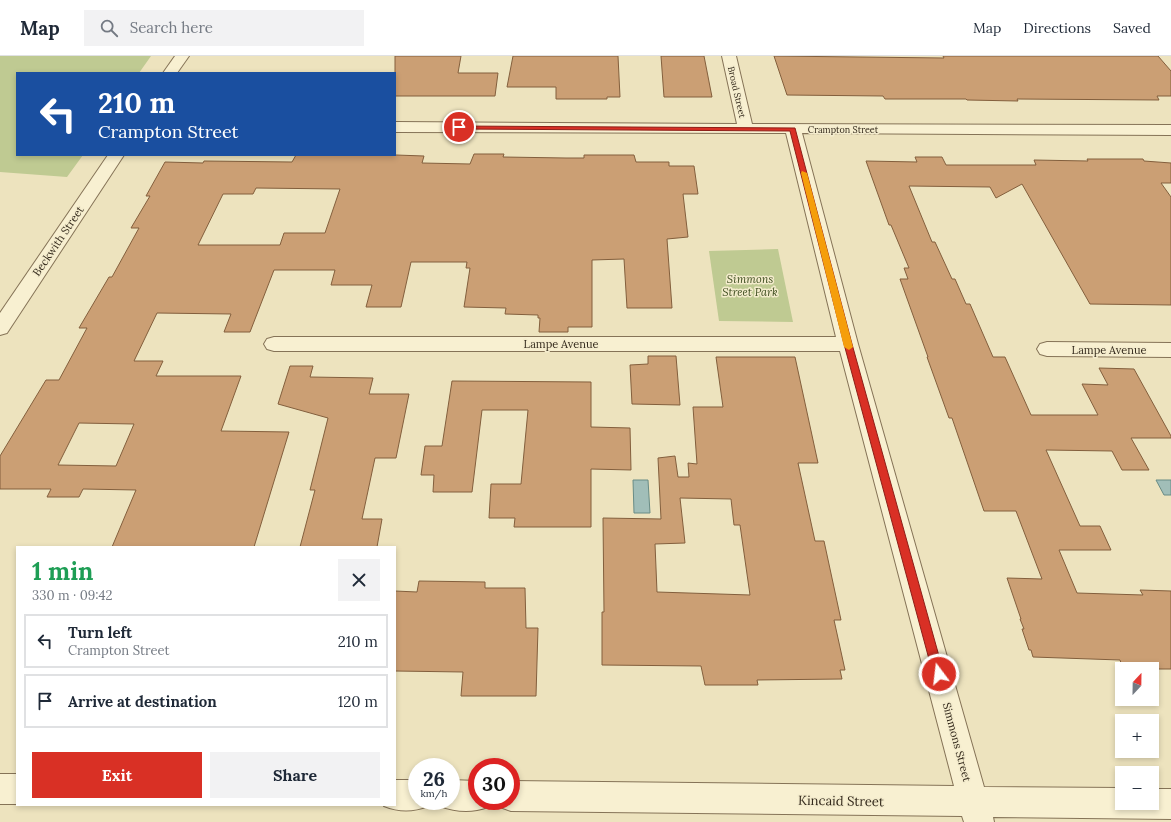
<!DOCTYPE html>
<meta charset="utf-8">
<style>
:root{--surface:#fff;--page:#f2f2f3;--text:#1f2937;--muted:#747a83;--line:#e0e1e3;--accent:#d93025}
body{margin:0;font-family:Lora,serif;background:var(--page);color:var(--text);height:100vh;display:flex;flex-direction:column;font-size:15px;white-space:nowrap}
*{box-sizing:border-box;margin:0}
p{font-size:13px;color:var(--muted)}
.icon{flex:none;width:22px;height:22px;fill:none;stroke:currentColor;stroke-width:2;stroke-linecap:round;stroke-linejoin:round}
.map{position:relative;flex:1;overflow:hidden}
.side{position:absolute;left:16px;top:490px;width:380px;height:260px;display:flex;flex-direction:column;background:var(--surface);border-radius:0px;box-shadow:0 2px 6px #0003}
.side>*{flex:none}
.banner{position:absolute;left:16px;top:16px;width:380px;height:84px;border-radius:0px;box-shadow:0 2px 6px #0003;background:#1a4fa0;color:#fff;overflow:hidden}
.needle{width:26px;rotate:22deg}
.controls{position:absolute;left:1115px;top:606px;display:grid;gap:8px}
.controls a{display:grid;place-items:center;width:44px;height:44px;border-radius:0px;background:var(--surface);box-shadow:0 2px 6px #0003;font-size:20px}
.speed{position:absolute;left:408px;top:702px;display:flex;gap:8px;font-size:20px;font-weight:700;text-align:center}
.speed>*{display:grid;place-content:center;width:52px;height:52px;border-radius:50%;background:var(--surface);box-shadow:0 2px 6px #0003;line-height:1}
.speed small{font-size:10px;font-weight:400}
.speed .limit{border:6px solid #d22;background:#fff;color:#111}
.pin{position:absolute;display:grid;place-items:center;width:34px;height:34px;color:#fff;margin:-17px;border:2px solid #fff;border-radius:50%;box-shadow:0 1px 4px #0007}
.me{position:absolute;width:44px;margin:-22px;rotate:345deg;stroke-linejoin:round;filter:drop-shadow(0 0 3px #0008)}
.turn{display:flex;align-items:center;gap:14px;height:84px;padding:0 16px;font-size:18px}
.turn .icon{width:52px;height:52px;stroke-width:2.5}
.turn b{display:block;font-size:28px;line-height:34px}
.round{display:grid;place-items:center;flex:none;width:42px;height:42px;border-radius:0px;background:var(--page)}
.overview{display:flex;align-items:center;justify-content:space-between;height:68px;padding:0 16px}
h1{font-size:24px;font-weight:800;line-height:30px;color:#1e9e55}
.primary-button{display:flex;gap:8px;margin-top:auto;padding:8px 16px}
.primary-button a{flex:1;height:46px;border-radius:0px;background:var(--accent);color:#fff;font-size:16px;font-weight:800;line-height:46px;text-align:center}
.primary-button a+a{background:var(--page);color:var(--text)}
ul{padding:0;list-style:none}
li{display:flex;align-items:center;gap:12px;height:54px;margin:0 8px 6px;padding:0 8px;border:2px solid var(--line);border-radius:0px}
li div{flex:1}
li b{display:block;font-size:15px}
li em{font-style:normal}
header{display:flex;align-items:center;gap:24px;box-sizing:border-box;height:56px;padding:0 20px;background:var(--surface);border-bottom:1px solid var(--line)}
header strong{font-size:19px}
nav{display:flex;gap:22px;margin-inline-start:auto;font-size:14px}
.search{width:280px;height:36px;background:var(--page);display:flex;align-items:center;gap:10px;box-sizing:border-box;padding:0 14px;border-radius:0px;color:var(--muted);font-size:15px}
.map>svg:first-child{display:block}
</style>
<header>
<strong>Map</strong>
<div class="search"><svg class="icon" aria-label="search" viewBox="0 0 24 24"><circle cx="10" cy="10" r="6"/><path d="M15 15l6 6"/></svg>Search here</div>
<nav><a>Map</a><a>Directions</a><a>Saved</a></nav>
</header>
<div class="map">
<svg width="1171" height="766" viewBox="0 0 1171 766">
<rect width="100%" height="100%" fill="#ede3be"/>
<!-- green -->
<g fill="#bfca92">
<polygon points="0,0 151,0 139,17 17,17 17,99 83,99 67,121 0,116"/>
<polygon points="778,193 793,266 719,265 709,195"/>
</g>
<!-- water -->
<g fill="#a1beb8" stroke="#698c86">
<polygon points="633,424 648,424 650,457 634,457"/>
<polygon points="1156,424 1171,424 1171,439 1164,439"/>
</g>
<!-- building -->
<g fill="#cb9f74" stroke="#835f3d" fill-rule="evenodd">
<polygon points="395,0 461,0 458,17 498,17 495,40 395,40"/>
<polygon points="513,0 618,0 620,41 607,41 607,43 556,43 556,31 507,31"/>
<polygon points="661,0 704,0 712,41 664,41"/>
<polygon points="774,0 944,2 943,0 1158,0 1171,15 1171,40 1157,40 1159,44 1017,43 1018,45 967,44 966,43 885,43 883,40 787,39"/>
<path d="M474 98H504L503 101 566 102H584V99H634L636 106H669V110H694L698 138H683L688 181 667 183 672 252H627L624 203 592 204V271H568V276H539L540 262H538V259L505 258 506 252 464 251 470 212H466L467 206H411L401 251H366L372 229H331L335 214H274L250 276H224L231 258 157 257 134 305H163L156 320H241L221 375 289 376 254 491H112L136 434 83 433 79 441H47L51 433H0V400L46 324H59L87 272H79L109 221H112L139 172H131L150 140H146L165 106 203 107 204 105 292 106 296 99H396L424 100 422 107 470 108ZM256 132 340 133 325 177H284L280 189H198L223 138H253ZM79 367 134 368 116 410 58 409Z"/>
<polygon points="915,101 942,101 946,109 1036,109 1034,104 1088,105 1087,103 1143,103 1144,105 1171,107 1171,127 1161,127 1171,141 1171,249 1090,248 1022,128 996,142 990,131 909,130 932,186 935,186 952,223 955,223 966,248 970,248 993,301 1005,301 1031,359 1098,359 1082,328 1108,329 1099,312 1134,313 1171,380 1171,382 1131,382 1149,414 1122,414 1112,395 1046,394 1080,470 1100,470 1111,494 1059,494 1077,537 1143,539 1140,534 1171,535 1171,613 1123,613 1120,604 1033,601 1031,594 1029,594 1022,573 1024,573 1020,563 1021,563 1007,522 1042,523 1016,455 984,455 952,362 949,362 927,301 928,301 900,223 908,223 904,212 909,212 891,169 889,169 866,105 917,106"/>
<polygon points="648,300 676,300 680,349 632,348 630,309 648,308"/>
<path d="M716 301H795L818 407H798L815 485H824L841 564H834L845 614H840L842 623 757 624 758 629H705L701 610 602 609V556H604L603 462 661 463 658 402 675 400 678 421H689L688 407 697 408 693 351H723ZM680 442 731 443 734 469H740L750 539 657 536 655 488 685 487Z"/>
<polygon points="290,310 313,310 310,321 373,322 369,338 409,338 396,402 375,402 362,463 382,463 377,491 300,491 315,434 310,434 328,362 278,348"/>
<polygon points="452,325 591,326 591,371 630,372 631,414 591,413 591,471 514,471 515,462 489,462 491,428 521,428 528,354 482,354 472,436 433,436 434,419 421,419 425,390 442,390"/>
<polygon points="419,525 485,526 485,532 525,532 526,572 538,572 536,640 461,640 463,616 395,615 395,535 417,536"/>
</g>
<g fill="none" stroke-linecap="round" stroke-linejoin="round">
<!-- minor casing -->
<g stroke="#857357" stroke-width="2">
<g id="minor">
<polygon points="175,0 189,0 177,17 163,17"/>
<polygon points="722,0 736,0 752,68 1171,69 1171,79 802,77 858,288 984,731 1122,732 1122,747 1152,747 1152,733 1171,733 1171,763 993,761 994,766 964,766 962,760 511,755 500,751 498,745 511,745 511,725 954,730 840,295 274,295 267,293 264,288 267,283 274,281 836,281 786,77 395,76 395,66 737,68"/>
<polygon points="108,99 124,99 7,277 0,279 0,257"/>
<polygon points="1047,286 1171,287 1171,301 1047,300 1040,298 1037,293 1040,288"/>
<rect x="0" y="718" width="17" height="30"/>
<path d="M395 724H417V745H429L428 750C413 756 399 756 384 750L395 749Z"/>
<path d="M451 724 477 725V745H490L488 751C472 757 456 756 440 750L439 745H451Z"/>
</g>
</g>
<!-- minor -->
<use href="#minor" fill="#f8f0d1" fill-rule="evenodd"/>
</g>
<!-- route -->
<polygon fill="#d93025" stroke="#8d1f18" points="456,70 795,72 852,288 944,618 943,622 939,624 935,622 933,618 844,288 790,75 459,73 456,71"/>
<!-- slow -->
<polygon fill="#f59e0b" points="802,115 807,117 853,291 849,294 844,291 801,117"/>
<g text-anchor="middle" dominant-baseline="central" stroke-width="3" stroke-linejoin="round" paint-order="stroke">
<!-- far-street labels -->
<g font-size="9" fill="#342a1c" stroke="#f4eccd">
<text transform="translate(737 36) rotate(77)">Broad Street</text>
<text x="843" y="73">Crampton Street</text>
</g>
<!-- street labels -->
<g font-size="11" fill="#342a1c" stroke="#f4eccd">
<text transform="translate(58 185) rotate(-56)">Beckwith Street</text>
<text x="561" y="288">Lampe Avenue</text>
<text x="1109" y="294">Lampe Avenue</text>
<text transform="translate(957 686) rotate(75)">Simmons Street</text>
</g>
<!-- park labels -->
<g font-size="11" font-style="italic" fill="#415022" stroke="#f4eccd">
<text x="750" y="223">Simmons<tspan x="750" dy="13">Street Park</tspan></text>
</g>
<!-- near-street labels -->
<g font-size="13" fill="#342a1c" stroke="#f4eccd">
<text transform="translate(841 745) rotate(1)">Kincaid Street</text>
</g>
</g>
</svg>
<div class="controls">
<a><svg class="needle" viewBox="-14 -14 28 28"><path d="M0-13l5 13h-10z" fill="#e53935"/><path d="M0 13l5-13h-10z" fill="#747a83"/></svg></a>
<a>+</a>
<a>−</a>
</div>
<div class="speed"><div>26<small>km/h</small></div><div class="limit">30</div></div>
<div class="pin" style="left:459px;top:71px;background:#d93025"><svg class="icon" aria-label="arrive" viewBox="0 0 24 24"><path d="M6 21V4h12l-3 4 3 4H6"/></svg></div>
<svg class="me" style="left:939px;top:618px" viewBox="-20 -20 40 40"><circle r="17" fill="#d93025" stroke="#fff" stroke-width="3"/><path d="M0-11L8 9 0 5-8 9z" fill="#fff"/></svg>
<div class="banner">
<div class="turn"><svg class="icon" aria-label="left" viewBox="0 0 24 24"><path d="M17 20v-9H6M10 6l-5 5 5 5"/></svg><div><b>210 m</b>Crampton Street</div></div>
</div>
<section class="side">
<div class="overview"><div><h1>1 min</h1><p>330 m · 09:42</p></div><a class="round"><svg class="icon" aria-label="close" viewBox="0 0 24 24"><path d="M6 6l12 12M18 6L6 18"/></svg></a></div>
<ul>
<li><svg class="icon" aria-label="left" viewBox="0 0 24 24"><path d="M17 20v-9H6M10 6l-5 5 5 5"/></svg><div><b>Turn left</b><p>Crampton Street</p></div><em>210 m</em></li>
<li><svg class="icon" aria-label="arrive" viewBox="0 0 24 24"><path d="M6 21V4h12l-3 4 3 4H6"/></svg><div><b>Arrive at destination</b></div><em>120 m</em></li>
</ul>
<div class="primary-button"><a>Exit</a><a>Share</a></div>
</section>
</div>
